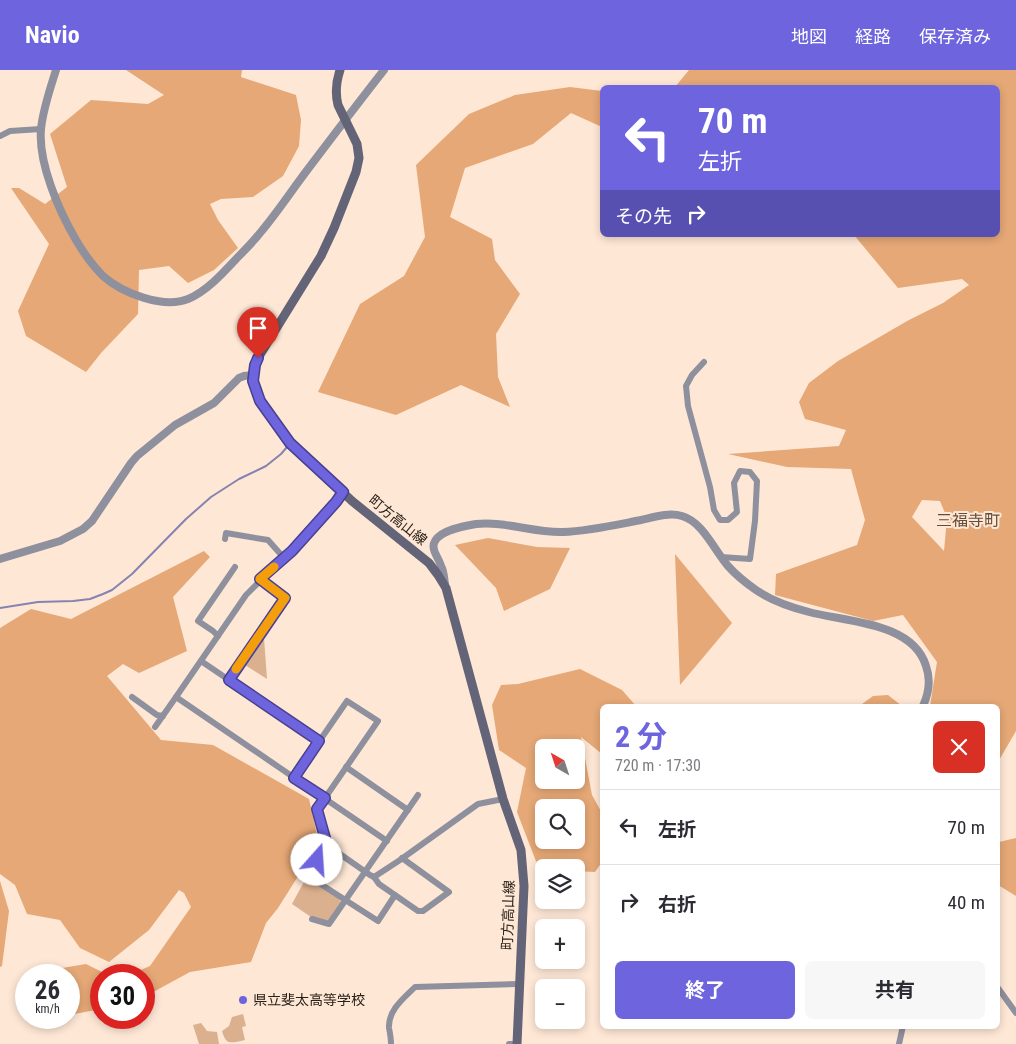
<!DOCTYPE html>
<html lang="ja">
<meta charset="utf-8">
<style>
:root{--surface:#fff;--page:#f7f7f7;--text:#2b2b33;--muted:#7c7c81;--line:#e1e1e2;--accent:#6d64de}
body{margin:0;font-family:"Roboto Condensed","Noto Sans JP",sans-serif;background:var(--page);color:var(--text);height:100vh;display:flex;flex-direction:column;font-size:19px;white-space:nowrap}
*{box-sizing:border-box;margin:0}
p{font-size:16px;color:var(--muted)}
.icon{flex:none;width:28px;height:28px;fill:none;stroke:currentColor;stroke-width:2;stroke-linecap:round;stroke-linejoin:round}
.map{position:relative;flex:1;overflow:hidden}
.side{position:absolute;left:600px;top:634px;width:400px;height:325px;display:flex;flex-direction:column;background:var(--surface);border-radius:8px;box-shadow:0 2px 8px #0003}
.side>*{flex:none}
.top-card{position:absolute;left:600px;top:15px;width:400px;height:152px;border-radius:8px;box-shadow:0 2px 8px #0003;background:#6d64de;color:#fff;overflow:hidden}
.needle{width:32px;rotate:321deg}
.controls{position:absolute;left:535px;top:669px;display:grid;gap:10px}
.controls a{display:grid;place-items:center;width:50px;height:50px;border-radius:8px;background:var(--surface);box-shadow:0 2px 8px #0003;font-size:25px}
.speed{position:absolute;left:15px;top:894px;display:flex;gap:10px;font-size:25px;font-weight:700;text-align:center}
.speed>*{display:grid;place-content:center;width:65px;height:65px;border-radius:50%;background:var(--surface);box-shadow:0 2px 8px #0003;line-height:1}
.speed small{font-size:12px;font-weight:400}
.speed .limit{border:8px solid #d22;background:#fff;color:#111}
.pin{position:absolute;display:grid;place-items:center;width:42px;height:42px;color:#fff;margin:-51px -21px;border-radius:50% 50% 50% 0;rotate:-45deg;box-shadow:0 0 5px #0007}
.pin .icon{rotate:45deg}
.me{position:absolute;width:55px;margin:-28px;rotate:19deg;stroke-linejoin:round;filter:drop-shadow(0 0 4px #0008)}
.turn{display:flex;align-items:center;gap:18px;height:105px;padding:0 15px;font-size:22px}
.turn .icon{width:65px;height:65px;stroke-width:2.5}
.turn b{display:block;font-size:35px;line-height:42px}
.then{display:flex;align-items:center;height:48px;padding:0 15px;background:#0003;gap:10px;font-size:19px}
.round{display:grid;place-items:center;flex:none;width:52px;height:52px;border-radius:8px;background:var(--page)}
.summary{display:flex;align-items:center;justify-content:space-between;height:85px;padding:0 15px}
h1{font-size:30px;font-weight:700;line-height:38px;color:var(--accent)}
.button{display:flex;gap:10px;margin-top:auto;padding:10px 15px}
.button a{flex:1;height:58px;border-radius:8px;background:var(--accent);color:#fff;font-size:20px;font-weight:700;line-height:58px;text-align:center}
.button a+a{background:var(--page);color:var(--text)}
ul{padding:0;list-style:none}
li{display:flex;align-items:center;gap:15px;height:75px;padding:0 15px;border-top:1px solid var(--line)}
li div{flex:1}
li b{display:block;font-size:19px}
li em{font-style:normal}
header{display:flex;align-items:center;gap:30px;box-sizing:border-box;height:70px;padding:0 25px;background:var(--accent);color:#fff}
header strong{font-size:24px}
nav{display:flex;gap:28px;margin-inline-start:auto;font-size:18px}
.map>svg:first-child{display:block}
</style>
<header>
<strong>Navio</strong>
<nav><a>地図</a><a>経路</a><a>保存済み</a></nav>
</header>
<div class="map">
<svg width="1016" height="974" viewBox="0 0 1016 974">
<rect width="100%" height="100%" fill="#fee7d5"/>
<!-- green -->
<g fill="#dbb08e">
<polygon points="264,568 267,609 245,595"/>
<polygon points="306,808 339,829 341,832 328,851 311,847 292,834"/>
<path d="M243 944 246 956 242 957 245 970C228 974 226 974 222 961L229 956 232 947Z"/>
<polygon points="201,953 207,961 217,962 219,974 199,974 193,955"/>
</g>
<!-- forest -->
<g fill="#e5a876" fill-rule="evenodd">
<polygon points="126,0 242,0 241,7 296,25 301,50 299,76 283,106 253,127 221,129 210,134 218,150 238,178 214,200 188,213 169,196 139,200 138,244 101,283 86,302 26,266 18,241 49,174 11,118 19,118 45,134 67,117 50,64 91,30 148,34 164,25"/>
<path d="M689 0H1016V661L998 692V636H930L937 592 903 545 873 551 775 525 776 504 857 475 865 450 851 399 787 397 728 384 839 376 846 360 805 349 799 332 809 313 838 291 909 250 943 233 969 215 962 209 898 218 854 165H998V18L675 17ZM922 430 940 431 947 448 944 481 912 447Z"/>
<polygon points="570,17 602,21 602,57 571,43 533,74 465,98 450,147 492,169 495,190 520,224 496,264 498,307 510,337 461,315 396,345 318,322 360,234 404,206 425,167 416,95 469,44 515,25"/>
<polygon points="488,468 537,477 570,478 550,519 504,541 496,518 455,475"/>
<polygon points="204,481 210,487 173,527 187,581 139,603 123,594 107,606 161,670 213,675 309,729 319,773 278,838 266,853 251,892 190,902 144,927 144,905 129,905 150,896 191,837 184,823 179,820 149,860 109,892 80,878 60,850 27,844 15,815 0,804 0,558 31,539 71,549"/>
<polygon points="675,484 732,553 680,615"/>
<path d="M580 599 622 620 636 636H602V684L581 667 592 725 602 743V792L595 802 576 801V798H544V799H539L517 742 526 698 499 680 492 635 501 615 518 614ZM544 678H576V710H544ZM544 738H576V770H544Z"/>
<polygon points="888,625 902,636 862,636 862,634 873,626"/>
<polygon points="1016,768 1016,826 998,815 998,789 999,772"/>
<polygon points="0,811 9,841 2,896 0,897"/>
<polygon points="86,894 108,905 101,905 101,939 69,945 69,905 45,905 50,900"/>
</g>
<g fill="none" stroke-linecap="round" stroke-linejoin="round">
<!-- stream -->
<polyline stroke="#8483b1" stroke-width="2" points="0,538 38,532 73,531 90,529 103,524 112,520 132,504 186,449 211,427 239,409 266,396 281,384 287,377"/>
<!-- minor -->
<g stroke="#8f909d" stroke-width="6">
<polyline points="0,66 10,61 41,59"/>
<polyline points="704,292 692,305 686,316 688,336 710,417 714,440 720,450 728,450 737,442 734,413 740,401 750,402 757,411 755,451 750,489 721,487"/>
<polyline points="343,422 336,432 292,481 270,501 246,525 176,627 387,771"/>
<polyline points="225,469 226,463 268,470 284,488"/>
<polyline points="218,566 213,561 198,551 235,497"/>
<polyline points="201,591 319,671"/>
<polyline points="229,610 285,528 260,509"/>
<polyline points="132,627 157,645 163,646"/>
<polyline points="155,657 176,627"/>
<polyline points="346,697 408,740"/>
<polyline points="294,708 347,631 378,651 325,728 317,739 327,775 370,805 374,807 379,814 418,841 423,841 449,822 402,788"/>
<polyline points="327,775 308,806 378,851 395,825"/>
<polyline points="374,807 400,790 478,734 503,729"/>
<polyline points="312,849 329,854 418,725"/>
<polyline points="998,918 1016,943"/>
<path d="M391 974C391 968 390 963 389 958 388 940 404 928 415 917L519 914"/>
<polyline points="509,974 512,974"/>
<polyline points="899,974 903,956"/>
</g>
<!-- tertiary -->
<g stroke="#8f909d" stroke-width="8">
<path d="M56 0C50 19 43 39 41 59 38 93 59 141 76 170 83 182 93 196 103 206 122 223 163 239 188 229 207 221 223 203 237 188 245 180 253 172 260 163 277 143 292 120 308 99 333 66 358 33 384 0"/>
<polyline points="0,489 60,471 83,459 92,451 131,393 137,386 175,355 214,333 239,308 244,306 253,305"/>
<path d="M445 514C444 508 444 501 441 496 439 488 430 479 435 471 441 460 464 456 476 454 505 451 534 463 563 462 589 461 615 455 641 450 654 447 669 442 682 446 703 452 714 480 728 496 736 505 746 513 756 520 772 531 790 537 809 542 846 552 913 552 926 596 931 610 929 623 923 636"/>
</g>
<!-- secondary -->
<path stroke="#636477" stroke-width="9" d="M340 0C336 12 335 23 338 35L357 74 359 88 356 102 334 158 321 186 258 288 255 295 253 305V311L255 317 260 331 290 373 352 431 429 493 438 505 446 518 503 729 521 780 524 816 517 974"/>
</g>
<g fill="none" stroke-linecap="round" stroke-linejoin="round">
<!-- route casing -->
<g stroke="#474190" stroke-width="12">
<polyline id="route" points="258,288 255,295 253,311 260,331 290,373 343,422 336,432 292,481 260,509 285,528 229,610 319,671 294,708 325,728 317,739 327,775 317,790"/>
</g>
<!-- route -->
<use href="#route" stroke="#6d64de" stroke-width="9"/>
<!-- slow -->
<polyline stroke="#f59e0b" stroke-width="9" points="236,599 285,528 260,509 274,497"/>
</g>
<!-- markers -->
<circle fill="#6d64de" stroke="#fee7d5" stroke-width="2" cx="243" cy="930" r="5"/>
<g text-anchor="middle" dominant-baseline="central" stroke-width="4" stroke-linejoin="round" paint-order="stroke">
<!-- street labels -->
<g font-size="14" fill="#2a2018" stroke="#fee7d5">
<text transform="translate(398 450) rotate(39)">町方高山線</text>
<text transform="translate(508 845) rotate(-88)">町方高山線</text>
</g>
<!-- poi labels -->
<g font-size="14" fill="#2a2018" stroke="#fee7d5" text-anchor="start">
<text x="253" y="930">県立斐太高等学校</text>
</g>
<!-- quarter labels -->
<g font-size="16" fill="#644d3a" stroke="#fee7d5">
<text x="968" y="450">三福寺町</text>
</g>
</g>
</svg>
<div class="controls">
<a><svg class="needle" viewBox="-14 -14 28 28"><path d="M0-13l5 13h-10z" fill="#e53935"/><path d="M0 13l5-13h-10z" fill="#7c7c81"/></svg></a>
<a><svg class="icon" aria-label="search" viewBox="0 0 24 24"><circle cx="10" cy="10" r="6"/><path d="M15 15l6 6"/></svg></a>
<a><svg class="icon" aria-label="layers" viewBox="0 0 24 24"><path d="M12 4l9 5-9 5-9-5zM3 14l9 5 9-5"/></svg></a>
<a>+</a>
<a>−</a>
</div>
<div class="speed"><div>26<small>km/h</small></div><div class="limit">30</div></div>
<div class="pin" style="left:258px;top:288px;background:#d93025"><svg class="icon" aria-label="arrive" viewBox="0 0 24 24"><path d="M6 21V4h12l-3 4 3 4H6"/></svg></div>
<svg class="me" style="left:317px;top:790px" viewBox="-20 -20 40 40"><circle r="19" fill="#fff"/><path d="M0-13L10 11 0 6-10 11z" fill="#6d64de"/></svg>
<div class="top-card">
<div class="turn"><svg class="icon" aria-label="left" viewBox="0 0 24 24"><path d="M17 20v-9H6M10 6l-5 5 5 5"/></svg><div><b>70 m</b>左折</div></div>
<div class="then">その先<svg class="icon" aria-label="right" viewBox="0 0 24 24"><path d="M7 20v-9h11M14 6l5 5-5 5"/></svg></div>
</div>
<section class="side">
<div class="summary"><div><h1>2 分</h1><p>720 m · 17:30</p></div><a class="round" style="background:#d93025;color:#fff"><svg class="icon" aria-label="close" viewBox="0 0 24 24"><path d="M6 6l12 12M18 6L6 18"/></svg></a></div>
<ul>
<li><svg class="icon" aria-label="left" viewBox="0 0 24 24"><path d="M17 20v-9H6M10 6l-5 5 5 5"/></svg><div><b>左折</b></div><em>70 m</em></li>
<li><svg class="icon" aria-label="right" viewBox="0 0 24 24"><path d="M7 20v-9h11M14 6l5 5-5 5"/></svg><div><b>右折</b></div><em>40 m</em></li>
</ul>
<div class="button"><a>終了</a><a>共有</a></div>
</section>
</div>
